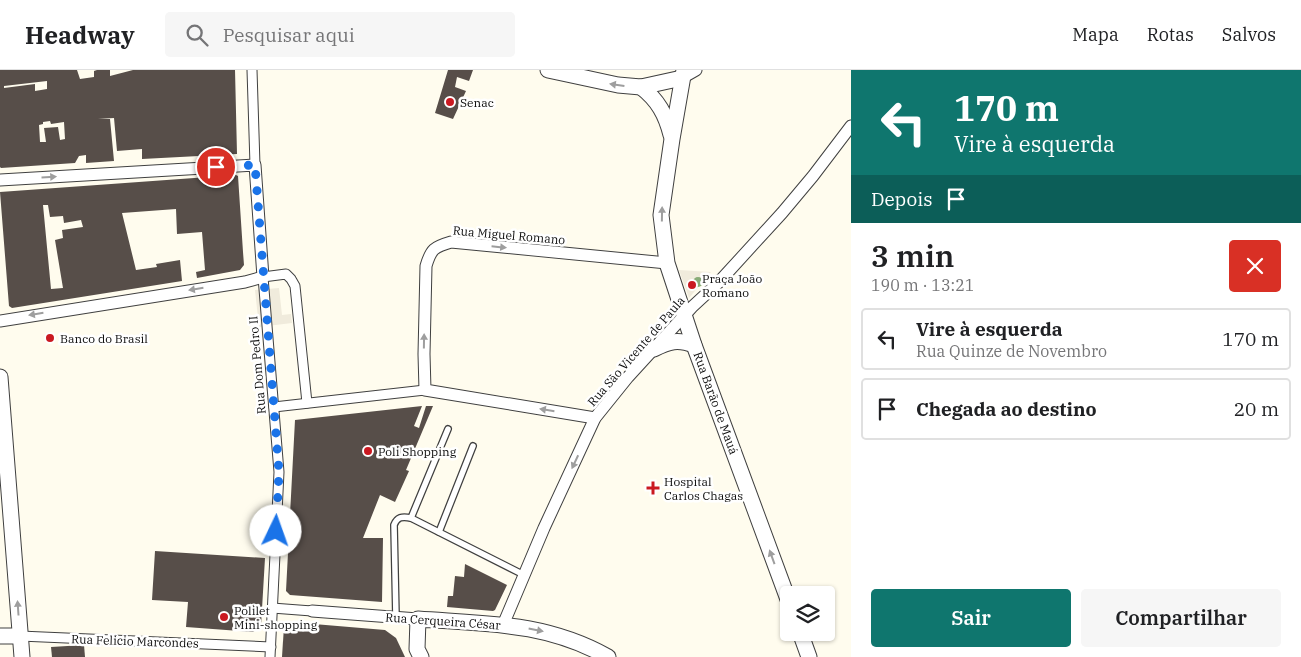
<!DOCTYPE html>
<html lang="pt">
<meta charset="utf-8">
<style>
:root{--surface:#fff;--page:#f6f6f6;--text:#202124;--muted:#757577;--line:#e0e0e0;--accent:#0f766e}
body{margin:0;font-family:"IBM Plex Serif",serif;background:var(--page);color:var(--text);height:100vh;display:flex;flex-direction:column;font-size:19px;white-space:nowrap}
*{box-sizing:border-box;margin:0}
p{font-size:16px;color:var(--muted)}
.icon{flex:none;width:28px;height:28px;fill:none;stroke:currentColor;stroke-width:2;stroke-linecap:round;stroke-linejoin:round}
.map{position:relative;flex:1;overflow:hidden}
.drawer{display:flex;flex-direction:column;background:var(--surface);width:450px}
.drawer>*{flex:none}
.hud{background:#0f766e;color:#fff;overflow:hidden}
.tools{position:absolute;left:780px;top:516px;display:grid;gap:10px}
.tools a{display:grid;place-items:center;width:55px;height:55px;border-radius:5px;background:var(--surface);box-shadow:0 1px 4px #0004;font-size:25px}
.pin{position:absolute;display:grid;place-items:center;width:42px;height:42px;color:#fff;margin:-21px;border:2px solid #fff;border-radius:50%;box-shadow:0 1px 5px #0007}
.me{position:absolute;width:55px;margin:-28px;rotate:3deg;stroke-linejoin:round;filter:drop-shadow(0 0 4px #0008)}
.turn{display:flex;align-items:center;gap:18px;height:105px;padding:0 20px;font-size:22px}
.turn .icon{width:65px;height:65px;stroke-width:2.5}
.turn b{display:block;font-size:35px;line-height:42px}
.then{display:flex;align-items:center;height:48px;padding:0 20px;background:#0003;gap:10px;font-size:19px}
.round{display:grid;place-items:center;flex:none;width:52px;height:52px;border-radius:5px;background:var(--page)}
.head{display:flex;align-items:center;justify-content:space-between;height:85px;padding:0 20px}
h1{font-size:30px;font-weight:600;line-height:38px}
.primary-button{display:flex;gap:10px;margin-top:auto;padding:10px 20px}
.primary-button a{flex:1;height:58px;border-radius:5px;background:var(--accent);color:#fff;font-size:20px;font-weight:600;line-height:58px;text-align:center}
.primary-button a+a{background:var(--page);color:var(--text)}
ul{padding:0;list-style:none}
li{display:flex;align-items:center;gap:15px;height:62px;margin:0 10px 8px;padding:0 10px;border:2px solid var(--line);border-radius:5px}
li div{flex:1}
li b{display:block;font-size:19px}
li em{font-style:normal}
header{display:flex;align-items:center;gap:30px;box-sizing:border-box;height:70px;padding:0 25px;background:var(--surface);border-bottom:1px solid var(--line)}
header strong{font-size:24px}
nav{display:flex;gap:28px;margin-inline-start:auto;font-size:18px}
.search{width:350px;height:45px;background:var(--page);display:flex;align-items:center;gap:12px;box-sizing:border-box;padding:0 18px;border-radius:5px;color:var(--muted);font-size:19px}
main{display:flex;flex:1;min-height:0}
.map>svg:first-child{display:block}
</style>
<header>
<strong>Headway</strong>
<div class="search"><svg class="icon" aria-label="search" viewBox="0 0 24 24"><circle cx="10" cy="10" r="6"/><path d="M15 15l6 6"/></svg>Pesquisar aqui</div>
<nav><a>Mapa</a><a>Rotas</a><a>Salvos</a></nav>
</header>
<main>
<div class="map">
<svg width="851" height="587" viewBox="0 0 851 587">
<rect width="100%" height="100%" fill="#fffcee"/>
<!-- plaza -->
<g fill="#f0ebdc">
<polygon points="679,200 711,202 689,228"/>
<polygon points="279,218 282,245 291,244 292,253 259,257 255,220"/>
</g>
<!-- building -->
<g fill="#574e49" fill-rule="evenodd">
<path d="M0 0H77L80 9 94 7V1L97 0H110V6L133 0H235L237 84 142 89V79L117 81 114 48 98 49H110L114 91 86 93V85L79 86 75 93 1 98 0 97ZM47 11V19L35 21V14L4 18V16ZM50 51 51 54 64 52 65 69 60 70 58 57 44 58 46 72H40L39 55 43 54V52Z"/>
<polygon points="448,0 473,0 469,11 457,7 455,17 466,21 453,49 435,43"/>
<path d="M236 105 238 106 243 182 244 195 240 200 197 208 196 202 205 200 202 162 177 164 176 139 122 143 136 200 157 197 156 194 180 190 182 211 12 238 9 236 0 122ZM43 135H48L50 147 63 146 64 153 81 150 83 157 62 160 63 168 55 170 63 218 51 219Z"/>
<polygon points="422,336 414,356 419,358 426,336 433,336 406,400 409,401 395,432 380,425 363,468 383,468 382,532 290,525 286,521 295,350"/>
<polygon points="155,481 265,488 261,556 253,562 186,557 188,532 152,530"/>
<polygon points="465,494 507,515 495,540 493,541 447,537 448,526 453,526 455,506 464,507"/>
<polygon points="290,552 385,560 396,568 405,587 282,587 284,556"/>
<polygon points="84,575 85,587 52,587 51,577"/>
</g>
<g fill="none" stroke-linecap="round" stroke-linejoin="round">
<!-- service casing -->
<g stroke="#404040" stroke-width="8">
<g id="service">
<polyline points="411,448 448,359"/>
<polyline points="439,462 473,376"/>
<path d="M396 548 394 455C397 447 402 446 411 448L524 505"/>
</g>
</g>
<!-- pedestrian casing -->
<g stroke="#404040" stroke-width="11">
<g id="pedestrian">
<polyline points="252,0 255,95"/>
<polyline points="274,337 425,320"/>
<polyline points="272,538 312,541"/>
<polyline points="20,566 271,577"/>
<polyline points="270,587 279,402 263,207 286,204 291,209 295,216 307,333"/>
</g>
</g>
<!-- minor casing -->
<g stroke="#404040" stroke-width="13">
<g id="minor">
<polyline points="682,8 696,0"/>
<polyline points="0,110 255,95 263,207 245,212 0,251"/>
<path d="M595 348 425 320 424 284 426 196C431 179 434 177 451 172L667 193"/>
<polyline points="312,541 418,549"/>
<polyline points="503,555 544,458 595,348 628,307 692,237 718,213 782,143 813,106 851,56"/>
</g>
</g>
<!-- tertiary casing -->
<g stroke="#404040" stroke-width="17">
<g id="tertiary">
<polyline points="548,0 618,15 641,17 682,8"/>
<polyline points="684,0 672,69 661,145 667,193 694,275 789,532"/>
<path d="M641 17C658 30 666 45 671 65"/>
<path d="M654 279C669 271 678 269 694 275"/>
<polyline points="0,307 22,587"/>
<polyline points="800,562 809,587"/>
<polyline points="0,566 20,566"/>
<path d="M421 587 417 579 418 549C488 554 545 552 608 587"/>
</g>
</g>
<!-- service -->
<use href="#service" stroke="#fff" stroke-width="5.5"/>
<!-- pedestrian -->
<use href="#pedestrian" stroke="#fff" stroke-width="9"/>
<!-- minor -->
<use href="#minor" stroke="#fff" stroke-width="11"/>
<!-- tertiary -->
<use href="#tertiary" stroke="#fff" stroke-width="15"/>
</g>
<!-- trees -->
<circle fill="#89ac78" cx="698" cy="212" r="5"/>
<!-- one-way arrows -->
<defs><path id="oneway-solid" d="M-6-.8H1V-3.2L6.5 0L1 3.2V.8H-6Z" transform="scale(1.25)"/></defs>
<g fill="#9e9e9e">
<use href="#oneway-solid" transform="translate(617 15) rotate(-172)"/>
<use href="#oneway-solid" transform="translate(49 107) rotate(-3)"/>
<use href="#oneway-solid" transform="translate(662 144) rotate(-89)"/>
<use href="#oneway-solid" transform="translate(499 177) rotate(6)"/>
<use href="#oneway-solid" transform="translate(196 219) rotate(171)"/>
<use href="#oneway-solid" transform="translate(36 244) rotate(171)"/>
<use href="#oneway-solid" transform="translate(424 271) rotate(-89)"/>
<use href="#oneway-solid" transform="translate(547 340) rotate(-171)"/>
<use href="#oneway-solid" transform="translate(575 392) rotate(115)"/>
<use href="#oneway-solid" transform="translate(772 487) rotate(-110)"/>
<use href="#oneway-solid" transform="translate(18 538) rotate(-94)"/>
<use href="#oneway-solid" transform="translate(536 560) rotate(11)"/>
</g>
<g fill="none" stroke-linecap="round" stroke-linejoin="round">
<!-- route -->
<polyline stroke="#1a73e8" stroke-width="9" stroke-dasharray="0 16.2" points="216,97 255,95 279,402 276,461"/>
</g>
<!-- markers -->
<g fill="#ca1921" stroke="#fff" stroke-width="2">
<circle cx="450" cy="32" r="5"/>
<circle cx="692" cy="215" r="5"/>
<circle cx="50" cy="268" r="5"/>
<circle cx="368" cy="381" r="5"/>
<path d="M650.5 410.5h5v5h5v5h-5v5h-5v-5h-5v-5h5z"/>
<circle cx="224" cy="547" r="5"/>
</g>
<g text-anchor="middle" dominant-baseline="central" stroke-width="5" stroke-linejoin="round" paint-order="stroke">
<!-- poi labels -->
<g font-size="12" fill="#0d0d0d" stroke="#fff" text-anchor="start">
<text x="460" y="32">Senac</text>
<text x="702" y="208">Praça João<tspan x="702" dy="14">Romano</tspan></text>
<text x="60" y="268">Banco do Brasil</text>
<text x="378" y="381">Poli Shopping</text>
<text x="664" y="411">Hospital<tspan x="664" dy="14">Carlos Chagas</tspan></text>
<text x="234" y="540">Polilet<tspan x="234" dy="14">Mini-shopping</tspan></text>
</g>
<!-- street labels -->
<g font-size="12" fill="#0d0d0d" stroke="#fff">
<text transform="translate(509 165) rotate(5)">Rua Miguel Romano</text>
<text transform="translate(636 281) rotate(-49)">Rua São Vicente de Paula</text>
<text transform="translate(257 295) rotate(-95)">Rua Dom Pedro II</text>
<text transform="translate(716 333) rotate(70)">Rua Barão de Mauá</text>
<text transform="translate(443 551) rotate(4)">Rua Cerqueira César</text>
<text transform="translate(135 571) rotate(2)">Rua Felicio Marcondes</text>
</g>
</g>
</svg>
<div class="tools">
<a><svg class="icon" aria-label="layers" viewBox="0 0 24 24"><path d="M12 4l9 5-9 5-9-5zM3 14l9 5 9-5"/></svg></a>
</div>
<div class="pin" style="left:216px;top:97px;background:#d93025"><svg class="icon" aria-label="arrive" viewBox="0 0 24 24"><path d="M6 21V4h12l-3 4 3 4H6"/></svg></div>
<svg class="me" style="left:276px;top:461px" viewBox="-20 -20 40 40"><circle r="19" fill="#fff"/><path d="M0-13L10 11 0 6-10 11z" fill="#1a73e8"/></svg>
</div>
<section class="drawer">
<div class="hud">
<div class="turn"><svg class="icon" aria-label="left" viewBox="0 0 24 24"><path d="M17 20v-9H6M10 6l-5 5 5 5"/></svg><div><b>170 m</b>Vire à esquerda</div></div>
<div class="then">Depois<svg class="icon" aria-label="arrive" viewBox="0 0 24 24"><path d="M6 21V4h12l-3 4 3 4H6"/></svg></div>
</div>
<div class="head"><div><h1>3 min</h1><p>190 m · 13:21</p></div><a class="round" style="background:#d93025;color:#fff"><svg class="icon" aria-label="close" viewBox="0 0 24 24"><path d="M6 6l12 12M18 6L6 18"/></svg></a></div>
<ul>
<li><svg class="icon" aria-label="left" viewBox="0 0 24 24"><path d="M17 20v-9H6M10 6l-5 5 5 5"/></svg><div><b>Vire à esquerda</b><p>Rua Quinze de Novembro</p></div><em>170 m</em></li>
<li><svg class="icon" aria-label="arrive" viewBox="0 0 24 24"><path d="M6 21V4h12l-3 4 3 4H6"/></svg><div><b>Chegada ao destino</b></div><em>20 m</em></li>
</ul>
<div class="primary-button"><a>Sair</a><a>Compartilhar</a></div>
</section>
</main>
